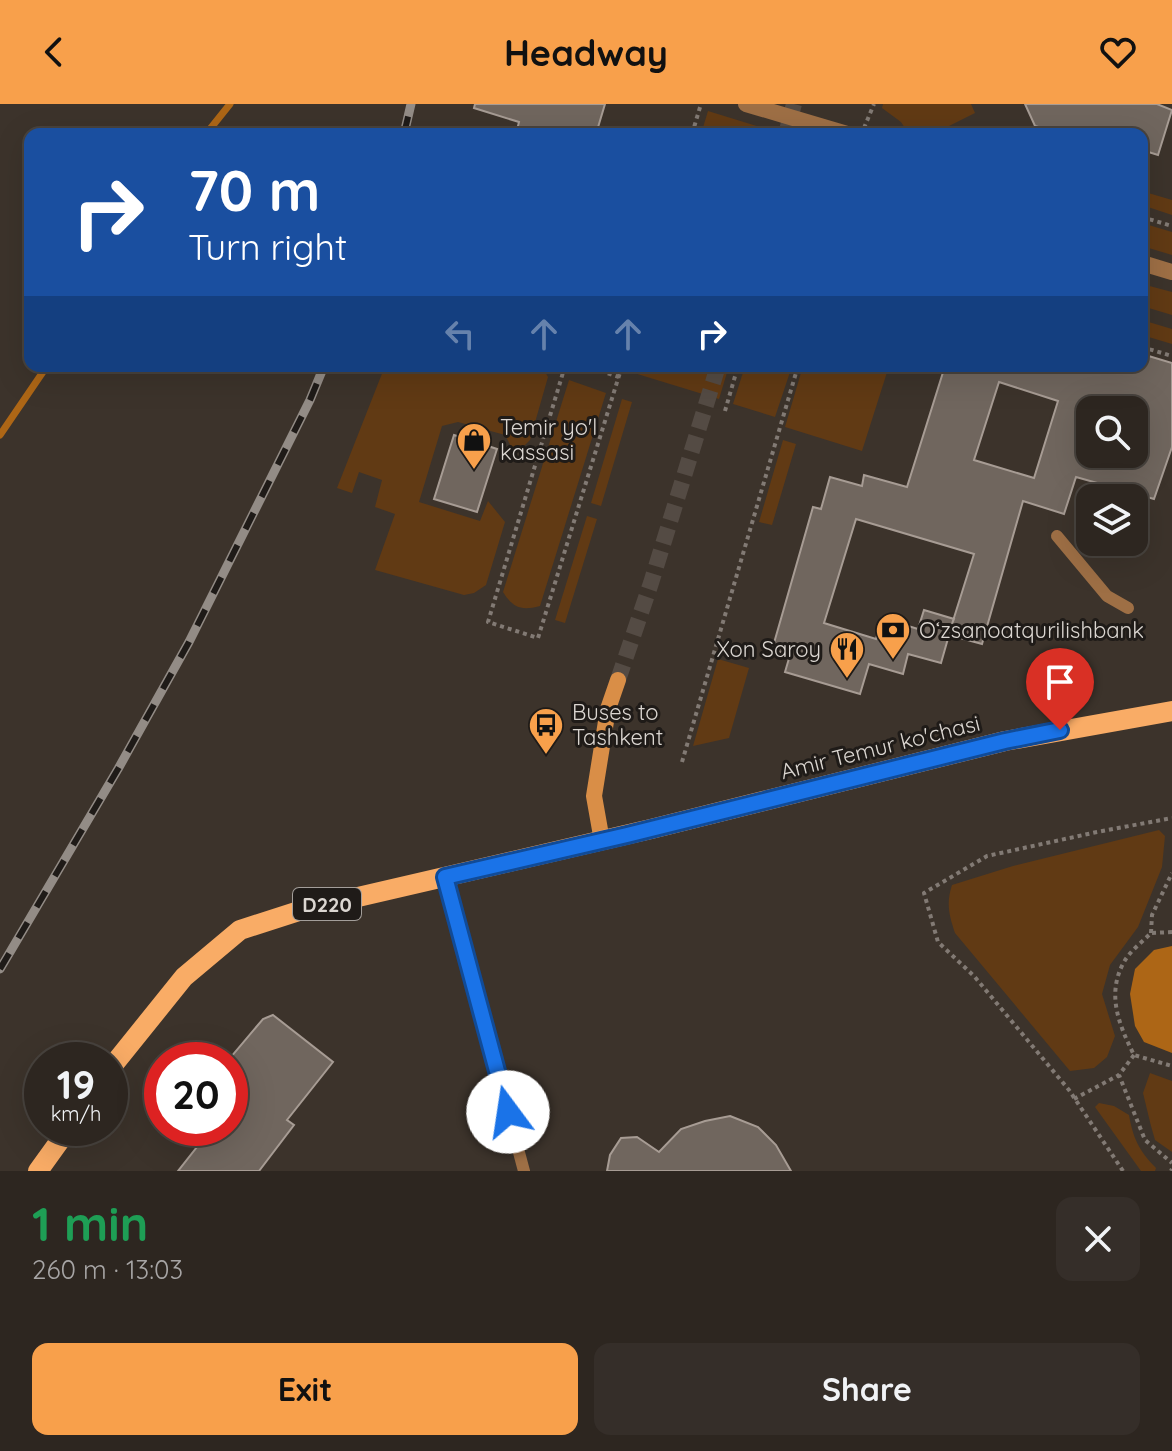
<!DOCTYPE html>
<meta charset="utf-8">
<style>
:root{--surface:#2d2620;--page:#352e29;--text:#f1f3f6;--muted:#a7a5a5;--line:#48433e;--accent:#f8a04b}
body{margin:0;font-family:Quicksand,sans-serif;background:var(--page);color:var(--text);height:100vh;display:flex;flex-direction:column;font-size:30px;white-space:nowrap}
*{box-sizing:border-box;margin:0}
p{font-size:26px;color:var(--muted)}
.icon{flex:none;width:44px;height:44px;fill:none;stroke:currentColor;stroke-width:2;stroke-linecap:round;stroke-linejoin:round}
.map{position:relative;height:1067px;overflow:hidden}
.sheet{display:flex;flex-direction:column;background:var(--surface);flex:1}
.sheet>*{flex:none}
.guide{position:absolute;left:24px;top:24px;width:1124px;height:244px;border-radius:16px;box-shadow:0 8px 32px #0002,0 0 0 2px var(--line);background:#1a4fa0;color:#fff;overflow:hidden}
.fabs{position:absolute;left:1076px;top:292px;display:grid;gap:16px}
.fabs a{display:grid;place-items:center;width:72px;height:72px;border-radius:16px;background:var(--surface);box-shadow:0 8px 32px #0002,0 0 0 2px var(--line);font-size:40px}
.speed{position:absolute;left:24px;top:938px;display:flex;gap:16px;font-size:40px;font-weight:700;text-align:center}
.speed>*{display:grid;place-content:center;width:104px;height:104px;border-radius:50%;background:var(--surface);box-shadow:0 8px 32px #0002,0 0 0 2px var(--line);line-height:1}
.speed small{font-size:20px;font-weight:400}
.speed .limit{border:12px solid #d22;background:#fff;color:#111}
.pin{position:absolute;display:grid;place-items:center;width:68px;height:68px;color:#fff;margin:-82px -34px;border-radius:50% 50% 50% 0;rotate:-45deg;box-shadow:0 0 8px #0007}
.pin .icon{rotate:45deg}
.me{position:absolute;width:88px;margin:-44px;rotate:346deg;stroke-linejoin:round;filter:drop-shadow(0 0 6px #0008)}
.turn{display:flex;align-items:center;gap:28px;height:168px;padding:0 32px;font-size:36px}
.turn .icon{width:104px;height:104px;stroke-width:2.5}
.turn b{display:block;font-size:56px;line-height:68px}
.lanes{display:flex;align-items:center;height:76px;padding:0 32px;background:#0003;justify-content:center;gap:40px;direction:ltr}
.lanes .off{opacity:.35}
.round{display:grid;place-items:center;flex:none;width:84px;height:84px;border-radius:16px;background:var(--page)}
.overview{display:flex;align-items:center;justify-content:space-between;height:136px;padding:0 32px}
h1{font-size:48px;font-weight:700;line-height:60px;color:#1e9e55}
.action{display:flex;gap:16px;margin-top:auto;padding:16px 32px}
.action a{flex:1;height:92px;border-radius:16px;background:var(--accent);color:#111;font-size:32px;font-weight:700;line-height:92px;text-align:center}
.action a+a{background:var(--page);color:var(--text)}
header{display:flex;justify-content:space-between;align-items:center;height:104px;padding:0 32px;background:var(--accent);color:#111;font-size:36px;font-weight:700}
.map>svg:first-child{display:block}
</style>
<header><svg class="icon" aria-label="back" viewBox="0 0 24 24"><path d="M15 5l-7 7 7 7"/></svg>Headway<svg class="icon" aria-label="heart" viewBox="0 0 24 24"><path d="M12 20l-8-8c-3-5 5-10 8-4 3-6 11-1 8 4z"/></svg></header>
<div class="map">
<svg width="1172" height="1067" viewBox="0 0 1172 1067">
<rect width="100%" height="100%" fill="#3c332b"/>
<!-- green -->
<g fill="#613a14">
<polygon points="883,0 971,0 975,9 933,30 909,30 901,18 882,4"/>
<polygon points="708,7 783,30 701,30"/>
<polygon points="1145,88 1172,96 1172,111 1142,101"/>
<polygon points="1142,119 1172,128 1172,151 1142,142"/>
<polygon points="1142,180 1172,188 1172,211 1142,202"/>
<polygon points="1142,216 1172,225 1172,240 1142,231"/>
<polygon points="385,262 538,262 543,264 548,273 530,336 520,346 513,346 505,331 458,318 442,322 419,398 480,417 488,397 505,418 486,481 474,489 464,491 375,466 395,410 375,403 382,376 359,368 352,389 337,384"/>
<polygon points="636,262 729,262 719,295 634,269"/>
<polygon points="745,262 792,262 775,313 733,300"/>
<polygon points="803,262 889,262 862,347 785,323"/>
<path d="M569 276 606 289 540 502C521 507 513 504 503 488Z"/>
<polygon points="622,295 632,298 601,402 591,399"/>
<polygon points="783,336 796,340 772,421 759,418"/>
<polygon points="587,412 597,415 565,519 555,516"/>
<polygon points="718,555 749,564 729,634 693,642"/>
<path d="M1159 726 1165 732 1162 763 1138 823 1110 861 1102 890 1115 932 1107 953 1094 964 1070 967 955 829C949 811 946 799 952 781L1013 762Z"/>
<polygon points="1150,969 1172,977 1172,1048 1155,1036 1151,1022 1143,989"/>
<path d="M1099 999 1114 1002 1129 1011C1133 1034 1139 1047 1156 1064L1155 1067H1141L1095 1003Z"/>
</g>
<!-- water -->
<polygon fill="#ad6616" points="1172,842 1172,949 1144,938 1135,922 1130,890 1135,865 1154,846"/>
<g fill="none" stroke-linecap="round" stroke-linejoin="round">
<!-- stream -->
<g stroke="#ad6616" stroke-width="7">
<polyline points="206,30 230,0"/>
<polyline points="0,331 47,262"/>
</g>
</g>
<!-- building -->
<g fill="#70665e" stroke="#a79c94" stroke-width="2" fill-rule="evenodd">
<polygon points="475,0 605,0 596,30 516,30 519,18 474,4"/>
<polygon points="1025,0 1157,0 1172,6 1158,51 1142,46 1142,30 1092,30 1075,25 1073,30 1062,30 1035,22"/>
<path d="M1142 250 1172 259V343L1154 395 1076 373 1064 410 1023 397 982 540 949 531 941 559 908 550 903 570 869 560 860 590 785 568 790 551 772 546 813 403 821 405 830 373 862 382 864 371 907 383 945 262H1142ZM999 278 1058 297 1034 374 974 356ZM1090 306H1134V350H1090ZM856 415 974 450 952 520 954 515 924 506 918 525 882 514 876 535 824 519Z"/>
<polygon points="454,331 497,345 477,408 434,395"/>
<polygon points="273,911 333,958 287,1016 294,1021 259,1067 178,1067 212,1024 230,1024 230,954 263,915"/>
<polygon points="730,1012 758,1023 776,1041 791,1067 607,1067 610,1051 621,1034 637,1033 659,1048 681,1025 705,1017"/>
</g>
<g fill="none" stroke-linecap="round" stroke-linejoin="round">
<!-- secondary-tunnel -->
<g stroke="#544b44" stroke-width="16" stroke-dasharray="16 8" stroke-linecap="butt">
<polyline points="786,30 794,0"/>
<polyline points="618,576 651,479 718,262"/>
</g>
<!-- path -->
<g stroke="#827a74" stroke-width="4" stroke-dasharray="4 4" stroke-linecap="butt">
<polyline points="864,24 874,0"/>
<polyline points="692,30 701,0"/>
<polyline points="1142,113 1172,122"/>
<polyline points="1142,243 1172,252"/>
<polyline points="565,262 488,518 538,534 622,262"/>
<polyline points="585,262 619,273"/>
<polyline points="725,307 738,262"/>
<polyline points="682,658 798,262"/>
<path d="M1172 828 1151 829C1142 838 1130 847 1124 858 1106 890 1119 921 1134 951L1172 962"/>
<polyline points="1151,829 1152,811 1172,769"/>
<polyline points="1134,951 1119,971 1145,1036 1172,1059"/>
<polyline points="1074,995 1119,971"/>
<polyline points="1123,1067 1069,986 974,872 938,838 924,789 987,752 1097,728 1172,714"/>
<polyline points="1171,1067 1172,1065"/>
</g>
<!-- service -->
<g stroke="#9e6f45" stroke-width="12">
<polyline points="1057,432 1107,492 1128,504"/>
<polyline points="445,773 524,1067"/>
</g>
<!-- pedestrian -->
<g stroke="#9e6f45" stroke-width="16">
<polyline points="746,0 847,30"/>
<polyline points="1142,159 1172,168"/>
</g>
<!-- secondary -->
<polyline stroke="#d98e47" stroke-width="16" points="602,737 594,692 608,605 618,576"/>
<!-- primary -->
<g stroke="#f9ac66" stroke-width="20">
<polyline points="110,965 184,873 240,826 302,806 651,725 1005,637 1172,607"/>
<polyline points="38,1067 69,1024"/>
</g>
<!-- rail casing -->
<g stroke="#938c86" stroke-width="9">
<g id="rail">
<polyline points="404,30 411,0"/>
<polyline points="0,865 118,665 189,538 310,296 324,262"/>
</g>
</g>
<!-- rail -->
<use href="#rail" stroke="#1f1b18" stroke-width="6" stroke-dasharray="18" stroke-linecap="butt"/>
</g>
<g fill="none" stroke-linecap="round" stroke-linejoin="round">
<!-- route casing -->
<g stroke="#114b97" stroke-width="20">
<polyline id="route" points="508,1008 445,773 627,731 1005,637 1060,626"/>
</g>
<!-- route -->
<use href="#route" stroke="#1a73e8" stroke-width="14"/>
</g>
<!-- icons -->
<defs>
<g id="shop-pin" transform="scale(1.8)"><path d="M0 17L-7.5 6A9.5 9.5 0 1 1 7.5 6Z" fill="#f8a04b" stroke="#1f1b18"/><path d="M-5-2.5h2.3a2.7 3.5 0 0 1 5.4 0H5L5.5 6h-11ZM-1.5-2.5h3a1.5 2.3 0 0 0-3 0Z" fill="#111"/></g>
<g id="bank-pin" transform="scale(1.8)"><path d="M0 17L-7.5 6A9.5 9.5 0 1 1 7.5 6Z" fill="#f8a04b" stroke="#1f1b18"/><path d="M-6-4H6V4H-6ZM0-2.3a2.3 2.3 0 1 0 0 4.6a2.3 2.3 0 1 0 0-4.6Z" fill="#111"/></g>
<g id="restaurant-pin" transform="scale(1.8)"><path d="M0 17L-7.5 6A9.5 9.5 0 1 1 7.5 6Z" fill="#f8a04b" stroke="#1f1b18"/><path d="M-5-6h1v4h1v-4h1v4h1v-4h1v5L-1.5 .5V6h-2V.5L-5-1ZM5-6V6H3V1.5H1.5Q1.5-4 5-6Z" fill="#111"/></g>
<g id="bus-pin" transform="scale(1.8)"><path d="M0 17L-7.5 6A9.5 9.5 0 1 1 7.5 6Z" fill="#f8a04b" stroke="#1f1b18"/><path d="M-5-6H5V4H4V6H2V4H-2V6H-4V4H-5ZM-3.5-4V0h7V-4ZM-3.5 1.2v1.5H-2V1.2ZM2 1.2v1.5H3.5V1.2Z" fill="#111"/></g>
</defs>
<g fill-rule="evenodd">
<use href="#shop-pin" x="474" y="336"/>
<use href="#bank-pin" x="893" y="526"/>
<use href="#restaurant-pin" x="847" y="545"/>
<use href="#bus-pin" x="546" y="621"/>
</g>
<g text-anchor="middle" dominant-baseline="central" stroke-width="6" stroke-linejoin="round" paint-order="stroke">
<!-- shield labels -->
<rect fill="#1f1b18" stroke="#a39e9a" stroke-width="2" x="293" y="784" width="68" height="32" rx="6"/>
<g font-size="20" font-weight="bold" fill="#dbd6d1">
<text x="327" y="800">D220</text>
</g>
<!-- poi labels -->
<g font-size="22" fill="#dbd6d1" stroke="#1f1b18" text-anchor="start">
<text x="500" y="323">Temir yo'l<tspan x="500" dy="25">kassasi</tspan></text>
<text x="919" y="526">Oʻzsanoatqurilishbank</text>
<text x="821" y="545" text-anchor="end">Xon Saroy</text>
<text x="572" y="608">Buses to<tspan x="572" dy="25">Tashkent</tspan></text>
</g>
<!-- street labels -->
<g font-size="22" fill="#dbd6d1" stroke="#1f1b18">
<text transform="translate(880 643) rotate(-14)">Amir Temur ko'chasi</text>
</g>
</g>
</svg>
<div class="fabs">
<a><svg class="icon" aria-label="search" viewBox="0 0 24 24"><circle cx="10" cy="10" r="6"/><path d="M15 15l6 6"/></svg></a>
<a><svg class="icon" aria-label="layers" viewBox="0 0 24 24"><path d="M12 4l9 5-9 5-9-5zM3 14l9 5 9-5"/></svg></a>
</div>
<div class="speed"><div>19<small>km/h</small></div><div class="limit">20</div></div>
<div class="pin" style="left:1060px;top:626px;background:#d93025"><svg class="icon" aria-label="arrive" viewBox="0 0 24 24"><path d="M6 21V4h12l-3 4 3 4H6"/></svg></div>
<svg class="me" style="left:508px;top:1008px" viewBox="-20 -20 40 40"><circle r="19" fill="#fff"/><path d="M0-13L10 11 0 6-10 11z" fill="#1a73e8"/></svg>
<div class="guide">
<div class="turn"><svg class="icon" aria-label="right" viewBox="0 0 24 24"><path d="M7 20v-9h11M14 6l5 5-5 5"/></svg><div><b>70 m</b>Turn right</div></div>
<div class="lanes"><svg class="icon off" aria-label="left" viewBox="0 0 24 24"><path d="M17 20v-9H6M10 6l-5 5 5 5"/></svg><svg class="icon off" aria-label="ahead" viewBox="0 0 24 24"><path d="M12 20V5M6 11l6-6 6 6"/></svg><svg class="icon off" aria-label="ahead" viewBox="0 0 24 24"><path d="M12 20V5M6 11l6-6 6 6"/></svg><svg class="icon" aria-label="right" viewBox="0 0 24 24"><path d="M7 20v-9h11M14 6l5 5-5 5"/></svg></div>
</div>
</div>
<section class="sheet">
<div class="overview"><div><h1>1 min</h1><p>260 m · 13:03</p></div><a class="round"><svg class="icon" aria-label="close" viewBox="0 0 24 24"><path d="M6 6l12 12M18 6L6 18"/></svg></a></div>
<div class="action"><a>Exit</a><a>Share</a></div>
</section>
